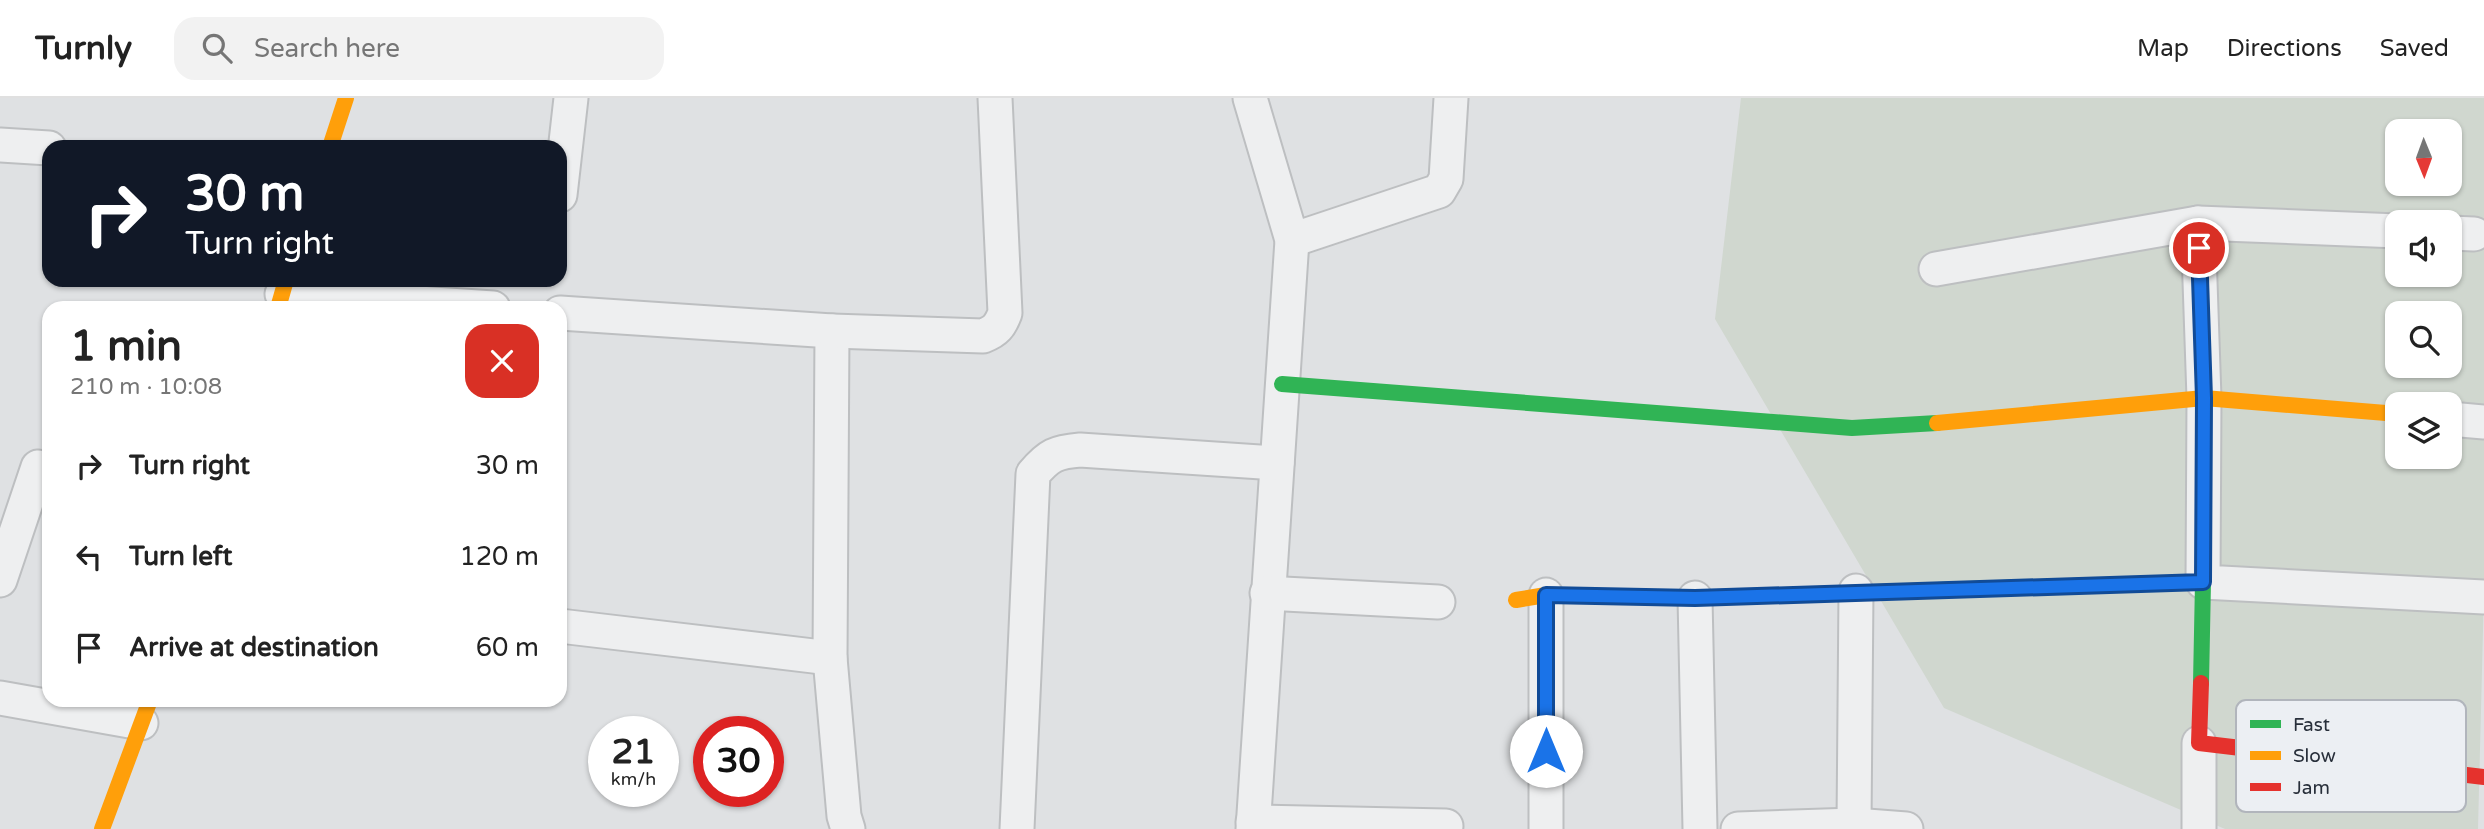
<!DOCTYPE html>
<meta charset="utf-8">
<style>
:root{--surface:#fff;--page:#f2f2f2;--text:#222;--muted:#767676;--line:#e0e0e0}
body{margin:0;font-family:"Varela Round",sans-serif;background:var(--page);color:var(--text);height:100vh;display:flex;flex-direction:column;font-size:26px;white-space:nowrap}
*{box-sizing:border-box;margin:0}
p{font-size:23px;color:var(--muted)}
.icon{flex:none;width:38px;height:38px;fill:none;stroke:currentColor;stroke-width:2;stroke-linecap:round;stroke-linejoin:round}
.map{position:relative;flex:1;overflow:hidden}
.panel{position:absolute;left:42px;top:203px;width:525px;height:406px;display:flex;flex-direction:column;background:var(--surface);border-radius:21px;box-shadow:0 2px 5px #0004}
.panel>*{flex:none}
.top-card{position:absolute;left:42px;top:42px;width:525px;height:147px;border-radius:21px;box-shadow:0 2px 5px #0004;background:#111827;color:#fff;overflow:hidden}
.needle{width:46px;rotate:179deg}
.buttons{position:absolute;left:2385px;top:21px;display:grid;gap:14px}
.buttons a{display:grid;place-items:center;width:77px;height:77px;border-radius:14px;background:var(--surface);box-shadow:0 2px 5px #0004;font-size:35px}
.speed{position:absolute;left:588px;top:618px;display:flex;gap:14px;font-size:35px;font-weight:700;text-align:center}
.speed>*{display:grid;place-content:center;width:91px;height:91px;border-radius:50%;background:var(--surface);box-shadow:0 2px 5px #0004;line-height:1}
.speed small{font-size:18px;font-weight:400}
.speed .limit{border:10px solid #d22;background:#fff;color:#111}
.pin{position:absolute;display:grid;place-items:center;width:60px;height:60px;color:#fff;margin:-30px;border:4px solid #fff;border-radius:50%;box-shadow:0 2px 7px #0007}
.me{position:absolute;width:77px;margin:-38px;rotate:0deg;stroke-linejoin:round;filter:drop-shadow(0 0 5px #0008)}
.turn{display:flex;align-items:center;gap:24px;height:147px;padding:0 28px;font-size:32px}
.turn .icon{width:91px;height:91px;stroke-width:2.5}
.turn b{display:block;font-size:49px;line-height:60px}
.round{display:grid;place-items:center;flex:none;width:74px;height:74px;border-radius:21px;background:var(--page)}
.summary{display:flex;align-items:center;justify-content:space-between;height:119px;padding:0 28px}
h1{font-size:42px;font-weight:700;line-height:52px}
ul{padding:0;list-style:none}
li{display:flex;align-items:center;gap:21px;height:91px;padding:0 28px}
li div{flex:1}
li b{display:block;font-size:26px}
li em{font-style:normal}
header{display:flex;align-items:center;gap:42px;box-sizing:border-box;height:98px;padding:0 35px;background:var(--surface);border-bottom:2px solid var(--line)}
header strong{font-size:33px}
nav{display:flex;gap:38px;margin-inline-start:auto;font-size:24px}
.search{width:490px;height:63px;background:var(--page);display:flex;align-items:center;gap:18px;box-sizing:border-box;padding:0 24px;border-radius:21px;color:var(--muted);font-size:26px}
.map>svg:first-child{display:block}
</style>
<header>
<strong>Turnly</strong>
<div class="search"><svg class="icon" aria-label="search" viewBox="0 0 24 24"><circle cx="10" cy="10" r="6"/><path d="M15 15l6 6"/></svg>Search here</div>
<nav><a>Map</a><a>Directions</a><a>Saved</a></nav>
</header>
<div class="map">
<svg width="2484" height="731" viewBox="0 0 2484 731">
<rect width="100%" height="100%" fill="#dfe1e3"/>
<!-- green -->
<path fill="#d0d7cf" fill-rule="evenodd" d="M1741 0H2484V492L2478 731H2225L1944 610 1715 221ZM2398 33H2450V86H2398ZM2398 124H2450V177H2398ZM2398 215H2450V268H2398ZM2398 306H2450V359H2398Z"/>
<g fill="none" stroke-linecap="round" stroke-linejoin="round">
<!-- street casing -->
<g stroke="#bdbfc1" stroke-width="37">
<g id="street">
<polyline points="1250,0 1292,142 1253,731"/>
<polyline points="0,47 49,50"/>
<polyline points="560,97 571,0"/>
<polyline points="2198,125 2398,133"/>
<polyline points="2450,135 2474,136"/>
<polyline points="1292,142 1439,93 1446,81 1451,0"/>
<polyline points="1936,171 2198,125 2204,300 2203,484 2484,499"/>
<polyline points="282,196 493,210"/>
<polyline points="560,215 832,233 830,560 844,718 848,731"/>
<path d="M832 233 983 238C996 233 1000 228 1005 215L995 0"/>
<polyline points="2450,321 2484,324"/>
<polyline points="0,482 38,369"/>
<polyline points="1267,495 1438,504"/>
<polyline points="1546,497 1546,731"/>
<polyline points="1695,500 1700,731"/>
<polyline points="560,528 830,560"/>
<polyline points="0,600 141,625"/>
<polyline points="1253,724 1446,728"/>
<polyline points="1854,727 1856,493"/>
<path d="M1017 731 1033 376C1049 357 1056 354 1080 352L1277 365"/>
<polyline points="1738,731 1854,727 1906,731"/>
<polyline points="2199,731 2199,645"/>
</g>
</g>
<!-- street -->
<use href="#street" stroke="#eeeff0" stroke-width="33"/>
<!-- fast -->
<g stroke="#30b455" stroke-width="16">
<polyline points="1282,286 1852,330 1937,325"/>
<polyline points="1938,492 2203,484 2201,585"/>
</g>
<!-- slow -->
<g stroke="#ff9f0a" stroke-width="16">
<polyline points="330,49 346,0"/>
<polyline points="278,210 286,182"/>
<polyline points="1937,325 2204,300 2398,316"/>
<polyline points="1516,502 1546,497 1695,500 1938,492"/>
<polyline points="102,731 150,602"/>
</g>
<!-- jam -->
<polyline stroke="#e5322d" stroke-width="16" points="2201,585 2199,645 2484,679"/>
</g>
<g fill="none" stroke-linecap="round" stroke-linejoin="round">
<!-- route casing -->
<g stroke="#114b97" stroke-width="18">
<polyline id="route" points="1546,653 1546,497 1695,500 2203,484 2204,300 2199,150"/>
</g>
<!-- route -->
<use href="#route" stroke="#1a73e8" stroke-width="12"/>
</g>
<!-- legend -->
<rect x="2236" y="602" width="230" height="112" rx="10" fill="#eceff3" stroke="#b1b5bc" stroke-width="2"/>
<rect x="2250" y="622" width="31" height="8" fill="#30b455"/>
<rect x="2250" y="653" width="31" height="9" fill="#ff9f0a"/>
<rect x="2250" y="685" width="31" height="8" fill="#e5322d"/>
<g font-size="19" fill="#282f3a">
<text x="2293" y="633">Fast</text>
<text x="2293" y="664">Slow</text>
<text x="2293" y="696">Jam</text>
</g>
</svg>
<div class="buttons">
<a><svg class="needle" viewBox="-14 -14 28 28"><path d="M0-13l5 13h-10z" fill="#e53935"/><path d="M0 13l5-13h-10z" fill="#767676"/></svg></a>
<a><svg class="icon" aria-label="sound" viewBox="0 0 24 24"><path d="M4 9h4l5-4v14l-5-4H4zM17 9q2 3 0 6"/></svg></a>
<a><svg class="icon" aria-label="search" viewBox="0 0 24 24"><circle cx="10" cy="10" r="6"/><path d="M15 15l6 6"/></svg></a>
<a><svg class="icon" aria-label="layers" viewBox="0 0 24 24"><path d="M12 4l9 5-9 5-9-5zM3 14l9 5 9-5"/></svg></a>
</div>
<div class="speed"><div>21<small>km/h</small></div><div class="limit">30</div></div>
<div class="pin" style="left:2199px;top:150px;background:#d93025"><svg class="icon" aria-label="arrive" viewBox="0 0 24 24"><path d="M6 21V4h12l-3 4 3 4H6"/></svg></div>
<svg class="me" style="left:1546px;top:653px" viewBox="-20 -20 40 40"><circle r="19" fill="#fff"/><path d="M0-13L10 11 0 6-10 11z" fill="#1a73e8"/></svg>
<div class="top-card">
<div class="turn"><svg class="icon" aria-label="right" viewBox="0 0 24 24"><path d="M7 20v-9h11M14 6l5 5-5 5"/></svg><div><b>30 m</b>Turn right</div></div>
</div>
<section class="panel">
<div class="summary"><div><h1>1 min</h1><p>210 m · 10:08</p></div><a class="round" style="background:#d93025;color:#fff"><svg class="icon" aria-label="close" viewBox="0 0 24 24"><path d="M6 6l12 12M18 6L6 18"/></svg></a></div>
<ul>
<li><svg class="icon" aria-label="right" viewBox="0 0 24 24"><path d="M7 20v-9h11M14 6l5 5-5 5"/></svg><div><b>Turn right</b></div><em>30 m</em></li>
<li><svg class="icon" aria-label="left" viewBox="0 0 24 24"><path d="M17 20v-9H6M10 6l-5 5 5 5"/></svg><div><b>Turn left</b></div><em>120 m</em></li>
<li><svg class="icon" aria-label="arrive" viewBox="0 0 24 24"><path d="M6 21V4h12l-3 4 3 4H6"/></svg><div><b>Arrive at destination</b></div><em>60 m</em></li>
</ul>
</section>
</div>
